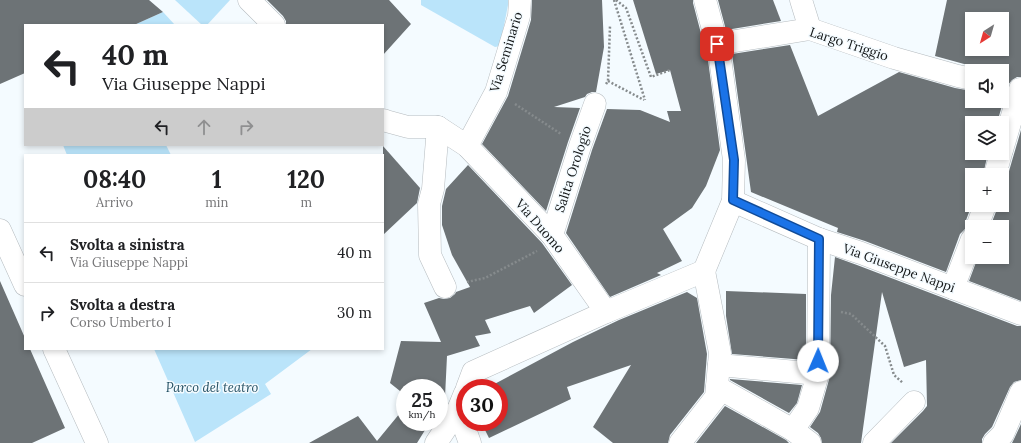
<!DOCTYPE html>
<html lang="it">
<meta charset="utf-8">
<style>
:root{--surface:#fff;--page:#f2f2f2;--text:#202124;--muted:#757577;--line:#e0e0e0}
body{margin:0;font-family:Lora,serif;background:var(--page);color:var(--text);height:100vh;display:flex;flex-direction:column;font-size:15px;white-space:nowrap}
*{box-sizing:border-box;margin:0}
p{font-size:13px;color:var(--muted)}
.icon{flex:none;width:22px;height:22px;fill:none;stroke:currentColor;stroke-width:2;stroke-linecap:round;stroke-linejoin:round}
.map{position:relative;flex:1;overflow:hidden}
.details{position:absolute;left:24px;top:154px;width:360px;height:196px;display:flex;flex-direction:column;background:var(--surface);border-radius:0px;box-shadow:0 2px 6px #0003}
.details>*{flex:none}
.hud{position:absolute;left:24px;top:24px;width:360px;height:122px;border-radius:0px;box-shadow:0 2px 6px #0003;background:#fff;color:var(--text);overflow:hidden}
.needle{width:26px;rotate:217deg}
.buttons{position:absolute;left:965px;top:12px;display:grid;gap:8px}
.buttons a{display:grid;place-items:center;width:44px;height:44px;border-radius:0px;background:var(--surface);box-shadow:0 2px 6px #0003;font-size:20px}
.speed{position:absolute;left:396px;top:379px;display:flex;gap:8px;font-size:20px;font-weight:700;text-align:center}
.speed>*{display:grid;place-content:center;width:52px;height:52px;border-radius:50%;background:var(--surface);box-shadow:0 2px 6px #0003;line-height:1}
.speed small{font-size:10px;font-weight:400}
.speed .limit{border:6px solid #d22;background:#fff;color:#111}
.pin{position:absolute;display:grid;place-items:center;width:34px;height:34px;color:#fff;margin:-17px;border-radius:8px;box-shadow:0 2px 6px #0006}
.me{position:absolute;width:44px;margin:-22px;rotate:1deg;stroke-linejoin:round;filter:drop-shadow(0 0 3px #0008)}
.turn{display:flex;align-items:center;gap:14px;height:84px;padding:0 12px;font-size:18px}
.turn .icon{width:52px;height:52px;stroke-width:2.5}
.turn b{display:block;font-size:28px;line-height:34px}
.lanes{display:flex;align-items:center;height:38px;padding:0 12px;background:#0003;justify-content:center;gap:20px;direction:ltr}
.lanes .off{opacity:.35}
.eta{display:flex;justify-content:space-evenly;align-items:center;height:68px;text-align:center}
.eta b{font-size:24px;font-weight:700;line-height:28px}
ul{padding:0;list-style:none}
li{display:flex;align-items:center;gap:12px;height:60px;padding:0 12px;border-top:1px solid var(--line)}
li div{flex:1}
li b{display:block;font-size:15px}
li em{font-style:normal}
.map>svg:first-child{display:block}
</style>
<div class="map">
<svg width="1021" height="443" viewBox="0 0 1021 443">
<rect width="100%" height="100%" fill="#f4fbff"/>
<!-- green -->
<g fill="#bae4fa">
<polygon points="175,0 230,0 207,25 202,25"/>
<polygon points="421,0 508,0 508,5 500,46 495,47 421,5"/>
<polygon points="163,12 175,25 134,25"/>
<polygon points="63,145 166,145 171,155 67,155"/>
<polygon points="154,349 312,349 265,384 271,394 195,442"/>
</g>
<!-- building -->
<g fill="#6d7376" fill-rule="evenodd">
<polygon points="0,0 149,0 163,12 134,25 25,25 25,73 0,84"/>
<polygon points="267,0 389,0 411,24 383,55 383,25 286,25 286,21 283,16"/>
<polygon points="532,0 602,0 604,47 596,92 592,92 587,94 585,97 554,107 580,108 568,142 546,211 482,144 508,96 531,20"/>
<polygon points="633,0 693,0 693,3 708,60 720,150 706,186 692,208 663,229 682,261 657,273 661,275 610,297 566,233 592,150 607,109 640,110 670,122 667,111 681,111 670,70 656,74"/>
<polygon points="718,0 773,0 781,21 726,30"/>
<path d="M947 0H1021V77H1017L1012 80 1008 85 997 123H972V153H988L983 175H972V204L965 223V229L960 234 946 272 865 241 837 232 838 228 751 192 732 54 790 45 818 116 899 72 955 88 972 91V101H1002V71H981L975 67 935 56ZM972 19H1002V49H972Z"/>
<polygon points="1021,130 1021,301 969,281 978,257 1002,257 1002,227 990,227 997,209 997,205 1002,205 1002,185 1004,184 1007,178"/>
<polygon points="383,146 420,188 417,203 383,235"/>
<polygon points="468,165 542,243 572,285 534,313 530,306 485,320 491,333 475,336 480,346 447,356 445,397 439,407 439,388 405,388 405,395 390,383 401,341 441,342 424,303 439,298 444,299 450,298 455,294 456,292 470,287 452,255 442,225 442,206 446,189"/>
<polygon points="835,257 857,265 1017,326 1021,326 1021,380 1014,382 1010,387 992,427 985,434 982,439 982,443 891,443 923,411 927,406 926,360 904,367 882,292 861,443 822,443 821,438 818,433 810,427 820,412 830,376 831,295"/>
<polygon points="0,281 25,338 25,349 30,349 65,428 32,443 0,443"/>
<polygon points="726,291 806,294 806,360 732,354 726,316"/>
<polygon points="687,292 697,298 707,354 704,392 670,435 668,443 613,443 593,427 631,365 567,387 571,399 489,438 481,422 499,422 499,388 487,388 573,342 619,320"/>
<polygon points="730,379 802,385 797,403 789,413 730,380"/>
<polygon points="725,406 786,440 789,443 696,443"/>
<polygon points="405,407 405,422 430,422 417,443 309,443 358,416 377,441"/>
<polygon points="1021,424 1021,443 1012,443 1014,439"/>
</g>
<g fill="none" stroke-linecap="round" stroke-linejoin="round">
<!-- street casing -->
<g stroke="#b5bbbf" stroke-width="23">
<g id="street">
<polyline points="249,0 274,25"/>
<polyline points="801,0 810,29"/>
<polyline points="717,44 810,29 894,58 958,76 972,79"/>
<polyline points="383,120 386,121 408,127 438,127 467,146 552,235 606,312"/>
<polyline points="438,127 433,189 429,204 430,255 445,287"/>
<polyline points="467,146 496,92 519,16 520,0"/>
<polyline points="1002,150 1020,89"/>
<polyline points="995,175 1001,153"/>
<polyline points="733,201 819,239 861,253 1021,314"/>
<polyline points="977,227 985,205"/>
<polyline points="0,230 25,285"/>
<polyline points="552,235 580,146 595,104"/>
<polyline points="704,271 733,201 734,160 720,58 717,44 705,0"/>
<polyline points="953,288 972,239"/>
<polyline points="54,349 97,443"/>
<polyline points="719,365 818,374"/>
<polyline points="717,387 793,430 810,443"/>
<polyline points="467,388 473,372 606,312 704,271"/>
<polyline points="458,410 470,443"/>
<polyline points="793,430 808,408 818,374 819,239"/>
<polyline points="436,443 458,410 465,393"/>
<polyline points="680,443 716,397 720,353 704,271"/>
<polyline points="874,443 914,402"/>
<polyline points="994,443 1003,434 1021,392"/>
</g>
</g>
<!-- path -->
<g stroke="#868b8d" stroke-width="2.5" stroke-dasharray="2 2" stroke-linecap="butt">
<polyline points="614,0 645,100"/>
<polyline points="616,0 626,8 651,77 670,70"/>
<polyline points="608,81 644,100"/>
<polyline points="606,84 608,81 610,26"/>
<polyline points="515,104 561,134"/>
<polyline points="467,282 485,278 537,251"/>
<polyline points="841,312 851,314 885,346 894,375 903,383"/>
</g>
<!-- street -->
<use href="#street" stroke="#fff" stroke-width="22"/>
</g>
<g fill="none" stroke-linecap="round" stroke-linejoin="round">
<!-- route casing -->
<g stroke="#114b97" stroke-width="10">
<polyline id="route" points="717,44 734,160 733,200 819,239 818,361"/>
</g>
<!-- route -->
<use href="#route" stroke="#1a73e8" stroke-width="7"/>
</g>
<g text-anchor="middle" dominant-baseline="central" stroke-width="3" stroke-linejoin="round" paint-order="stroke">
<!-- street labels -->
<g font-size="13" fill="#131617" stroke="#f4fbff">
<text transform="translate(849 44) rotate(18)">Largo Triggio</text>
<text transform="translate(506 52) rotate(-73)">Via Seminario</text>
<text transform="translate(573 169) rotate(-72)">Salita Orologio</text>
<text transform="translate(540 226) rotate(49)">Via Duomo</text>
<text transform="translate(899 268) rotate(20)">Via Giuseppe Nappi</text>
</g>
<!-- park labels -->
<g font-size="13" font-style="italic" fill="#255165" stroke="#f4fbff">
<text x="212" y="387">Parco del teatro</text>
</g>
</g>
</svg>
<div class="buttons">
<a><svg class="needle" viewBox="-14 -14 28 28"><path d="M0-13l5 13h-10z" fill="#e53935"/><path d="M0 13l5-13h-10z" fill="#757577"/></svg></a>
<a><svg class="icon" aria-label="sound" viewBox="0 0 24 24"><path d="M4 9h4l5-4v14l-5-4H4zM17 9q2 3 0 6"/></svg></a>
<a><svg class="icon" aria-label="layers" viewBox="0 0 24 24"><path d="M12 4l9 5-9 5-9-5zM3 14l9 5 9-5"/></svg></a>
<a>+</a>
<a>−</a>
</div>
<div class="speed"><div>25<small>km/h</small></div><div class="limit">30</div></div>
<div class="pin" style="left:717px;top:44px;background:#d93025"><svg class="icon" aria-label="arrive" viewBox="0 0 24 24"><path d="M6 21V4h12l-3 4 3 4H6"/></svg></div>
<svg class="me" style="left:818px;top:361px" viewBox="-20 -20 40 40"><circle r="19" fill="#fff"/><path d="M0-13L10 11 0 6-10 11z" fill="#1a73e8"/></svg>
<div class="hud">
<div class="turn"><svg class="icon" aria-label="left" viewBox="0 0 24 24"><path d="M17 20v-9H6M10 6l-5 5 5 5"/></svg><div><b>40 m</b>Via Giuseppe Nappi</div></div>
<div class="lanes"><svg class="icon" aria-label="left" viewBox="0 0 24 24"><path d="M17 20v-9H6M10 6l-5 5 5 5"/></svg><svg class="icon off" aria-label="ahead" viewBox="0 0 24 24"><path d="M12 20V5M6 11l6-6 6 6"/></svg><svg class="icon off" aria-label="right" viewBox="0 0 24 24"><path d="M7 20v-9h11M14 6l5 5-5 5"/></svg></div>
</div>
<section class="details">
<div class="eta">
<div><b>08:40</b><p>Arrivo</p></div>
<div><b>1</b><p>min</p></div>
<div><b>120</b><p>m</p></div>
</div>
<ul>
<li><svg class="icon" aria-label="left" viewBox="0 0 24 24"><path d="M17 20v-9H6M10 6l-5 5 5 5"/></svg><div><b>Svolta a sinistra</b><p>Via Giuseppe Nappi</p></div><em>40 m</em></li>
<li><svg class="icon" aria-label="right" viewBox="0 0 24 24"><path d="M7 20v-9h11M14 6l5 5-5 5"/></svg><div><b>Svolta a destra</b><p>Corso Umberto I</p></div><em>30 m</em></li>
</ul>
</section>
</div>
